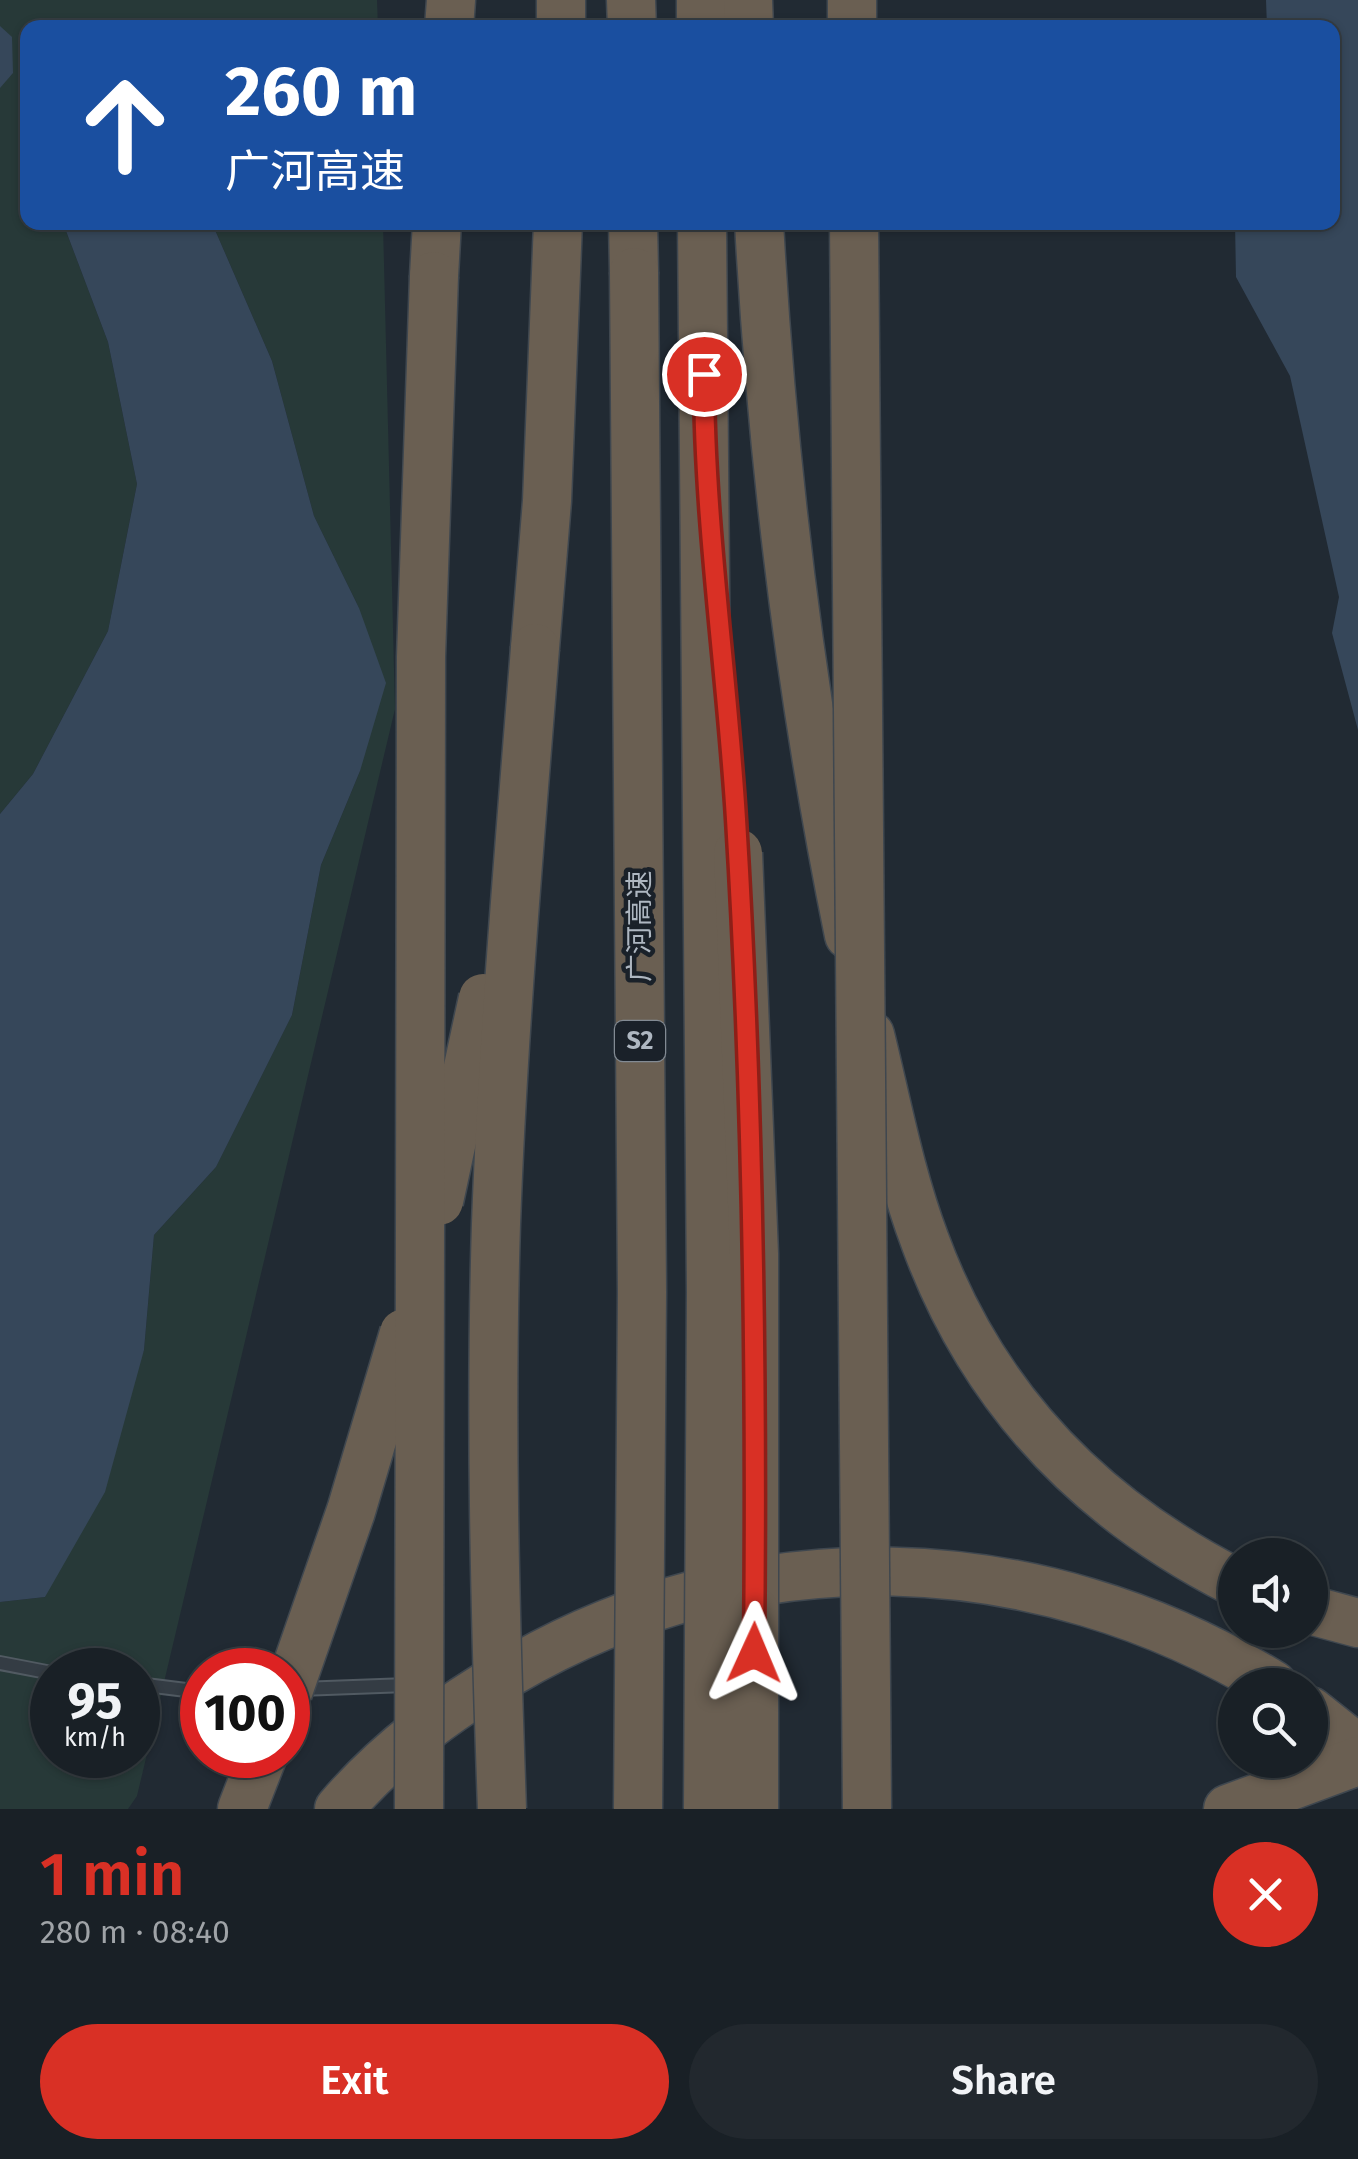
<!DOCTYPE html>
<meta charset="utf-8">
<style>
:root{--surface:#192026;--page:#22282e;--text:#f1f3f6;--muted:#9fa3a7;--line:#373e43;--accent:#d93025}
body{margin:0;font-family:"Fira Sans","Noto Sans SC",sans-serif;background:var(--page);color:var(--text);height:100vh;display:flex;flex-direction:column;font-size:38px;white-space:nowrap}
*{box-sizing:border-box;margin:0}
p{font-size:32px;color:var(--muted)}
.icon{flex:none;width:55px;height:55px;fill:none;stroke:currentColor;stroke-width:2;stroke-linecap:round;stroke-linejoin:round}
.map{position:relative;height:1809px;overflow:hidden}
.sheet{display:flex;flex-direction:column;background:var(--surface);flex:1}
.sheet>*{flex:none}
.top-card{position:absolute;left:20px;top:20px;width:1320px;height:210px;border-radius:20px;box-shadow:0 2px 8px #0004,0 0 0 2px var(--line);background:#1a4fa0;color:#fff;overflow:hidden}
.fabs{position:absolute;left:1218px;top:1538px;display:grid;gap:20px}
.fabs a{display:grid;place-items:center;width:110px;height:110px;border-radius:50%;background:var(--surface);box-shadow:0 2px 8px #0004,0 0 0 2px var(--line);font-size:50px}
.speed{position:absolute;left:30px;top:1648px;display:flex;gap:20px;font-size:50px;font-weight:700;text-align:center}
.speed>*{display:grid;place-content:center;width:130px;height:130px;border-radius:50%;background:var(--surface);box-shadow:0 2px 8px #0004,0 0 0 2px var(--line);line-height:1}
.speed small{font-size:25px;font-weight:400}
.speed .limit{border:15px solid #d22;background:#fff;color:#111}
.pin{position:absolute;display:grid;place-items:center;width:85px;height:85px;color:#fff;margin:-42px;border:5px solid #fff;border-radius:50%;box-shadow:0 2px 10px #0007}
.me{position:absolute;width:110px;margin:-55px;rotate:1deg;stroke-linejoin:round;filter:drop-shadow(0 0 8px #0008)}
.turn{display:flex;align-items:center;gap:35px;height:210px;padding:0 40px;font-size:45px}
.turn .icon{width:130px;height:130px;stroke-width:2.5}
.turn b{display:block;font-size:70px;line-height:85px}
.round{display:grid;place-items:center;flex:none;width:105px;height:105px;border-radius:52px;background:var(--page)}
.overview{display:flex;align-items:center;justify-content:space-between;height:170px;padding:0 40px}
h1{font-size:60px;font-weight:600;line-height:75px;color:var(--accent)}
.cta{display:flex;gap:20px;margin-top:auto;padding:20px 40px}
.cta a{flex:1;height:115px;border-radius:60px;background:var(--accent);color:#fff;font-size:40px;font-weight:600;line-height:115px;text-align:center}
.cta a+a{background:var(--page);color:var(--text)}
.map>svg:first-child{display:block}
</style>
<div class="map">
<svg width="1358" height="1809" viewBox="0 0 1358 1809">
<rect width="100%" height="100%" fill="#212a33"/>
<!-- green -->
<g fill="#273938" fill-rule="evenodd">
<polygon points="0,0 377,0 378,27 28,28 28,222 63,223 108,342 137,484 108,631 33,774 0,814"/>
<path d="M212 223H383L395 709 137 1796 128 1809H0V1602L45 1597 144 1350 154 1235 216 1167 292 1015 321 865 360 771 359 608 314 516 272 361ZM52 1670H138V1755H52Z"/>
</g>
<!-- water -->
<g fill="#36475a">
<polygon points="1266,0 1358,0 1358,730 1332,633 1339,597 1290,376 1236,277 1235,223 1332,222 1332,28 1267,27"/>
<polygon points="0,26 12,37 13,73 0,88"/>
<polygon points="63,223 212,223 272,361 314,516 359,608 386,683 360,771 321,865 292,1015 216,1167 154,1235 144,1350 105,1492 45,1597 0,1602 0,814 33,774 108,631 137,484 108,342"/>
</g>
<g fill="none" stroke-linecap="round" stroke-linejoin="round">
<!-- service casing -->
<g stroke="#515a62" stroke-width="16">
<g id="service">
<polyline points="0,1663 52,1673"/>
<polyline points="138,1684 202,1692"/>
<polyline points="300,1689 407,1685"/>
</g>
</g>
<!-- motorway casing -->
<g stroke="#3f474f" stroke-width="51">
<g id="motorway">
<polyline points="631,0 632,28"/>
<polyline points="701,0 701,28"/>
<polyline points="748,0 749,28"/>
<polyline points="852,0 852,28"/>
<polyline points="449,28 451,0"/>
<polyline points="561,28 561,0"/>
<polyline points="633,222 634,272"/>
<path d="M759 222C772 462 801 700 849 935"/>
<polyline points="434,276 437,222"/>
<polyline points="535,648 547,501 558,222"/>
<path d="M870 1035C887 1104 900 1175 925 1241 982 1397 1089 1508 1235 1582"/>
<polyline points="1310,1610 1358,1623"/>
<polyline points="1310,1711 1358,1749"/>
<polyline points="242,1809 263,1755"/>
<path d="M339 1809C386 1754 447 1708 510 1672 750 1531 1037 1541 1273 1685"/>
<polyline points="1228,1809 1358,1761"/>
</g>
</g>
<!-- service -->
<use href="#service" stroke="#343c44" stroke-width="12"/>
<!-- motorway -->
<use href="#motorway" stroke="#6a5f52" stroke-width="48"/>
<!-- motorway-bridge casing -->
<g stroke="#3f474f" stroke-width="51" stroke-linecap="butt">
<g id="motorway-bridge">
<polyline points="702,222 711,1291 708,1809"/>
<polyline points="854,222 867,1809"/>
<polyline points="634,272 642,1292 638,1809"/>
<polyline points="738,853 754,1254 754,1809"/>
<polyline points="439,1201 483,998"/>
<polyline points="288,1692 351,1511 404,1333"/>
<polyline points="419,1809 421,657 434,276"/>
<path d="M502 1809C495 1614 490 1419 496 1224 503 1032 520 840 535 648"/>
</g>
</g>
<!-- motorway-bridge -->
<use href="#motorway-bridge" stroke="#6a5f52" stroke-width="48"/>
</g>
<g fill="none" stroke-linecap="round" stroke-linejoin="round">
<!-- route casing -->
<g stroke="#8d1f18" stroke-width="25">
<path id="route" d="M704 374C704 522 727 671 736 819 753 1097 757 1375 754 1653"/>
</g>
<!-- route -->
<use href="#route" stroke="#d93025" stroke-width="18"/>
</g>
<g text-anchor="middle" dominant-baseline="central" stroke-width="9" stroke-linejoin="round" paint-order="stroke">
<!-- shield labels -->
<rect fill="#1a2129" stroke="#828a93" stroke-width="2.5" x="615" y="1021" width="50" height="40" rx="8"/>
<g font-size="25" font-weight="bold" fill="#aeb7c1">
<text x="640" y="1041">S2</text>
</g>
<!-- street labels -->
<g font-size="28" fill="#aeb7c1" stroke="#1a2129">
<text transform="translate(639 926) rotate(-90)">广河高速</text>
</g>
</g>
</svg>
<div class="fabs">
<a><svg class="icon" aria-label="sound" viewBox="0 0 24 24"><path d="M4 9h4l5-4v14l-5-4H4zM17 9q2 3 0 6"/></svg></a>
<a><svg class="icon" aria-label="search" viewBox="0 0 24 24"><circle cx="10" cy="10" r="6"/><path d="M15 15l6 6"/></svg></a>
</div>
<div class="speed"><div>95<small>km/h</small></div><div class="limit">100</div></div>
<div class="pin" style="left:704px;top:374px;background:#d93025"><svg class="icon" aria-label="arrive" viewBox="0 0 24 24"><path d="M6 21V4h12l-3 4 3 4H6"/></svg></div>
<svg class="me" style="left:754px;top:1653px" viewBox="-20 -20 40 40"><path d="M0-17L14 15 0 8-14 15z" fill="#d93025" stroke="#fff" stroke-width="4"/></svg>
<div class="top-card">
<div class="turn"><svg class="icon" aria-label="ahead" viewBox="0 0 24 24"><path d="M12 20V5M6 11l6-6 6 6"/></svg><div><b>260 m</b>广河高速</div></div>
</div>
</div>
<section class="sheet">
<div class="overview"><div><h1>1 min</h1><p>280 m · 08:40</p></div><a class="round" style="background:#d93025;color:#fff"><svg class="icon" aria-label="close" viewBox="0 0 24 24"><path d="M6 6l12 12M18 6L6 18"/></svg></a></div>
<div class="cta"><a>Exit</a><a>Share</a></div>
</section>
